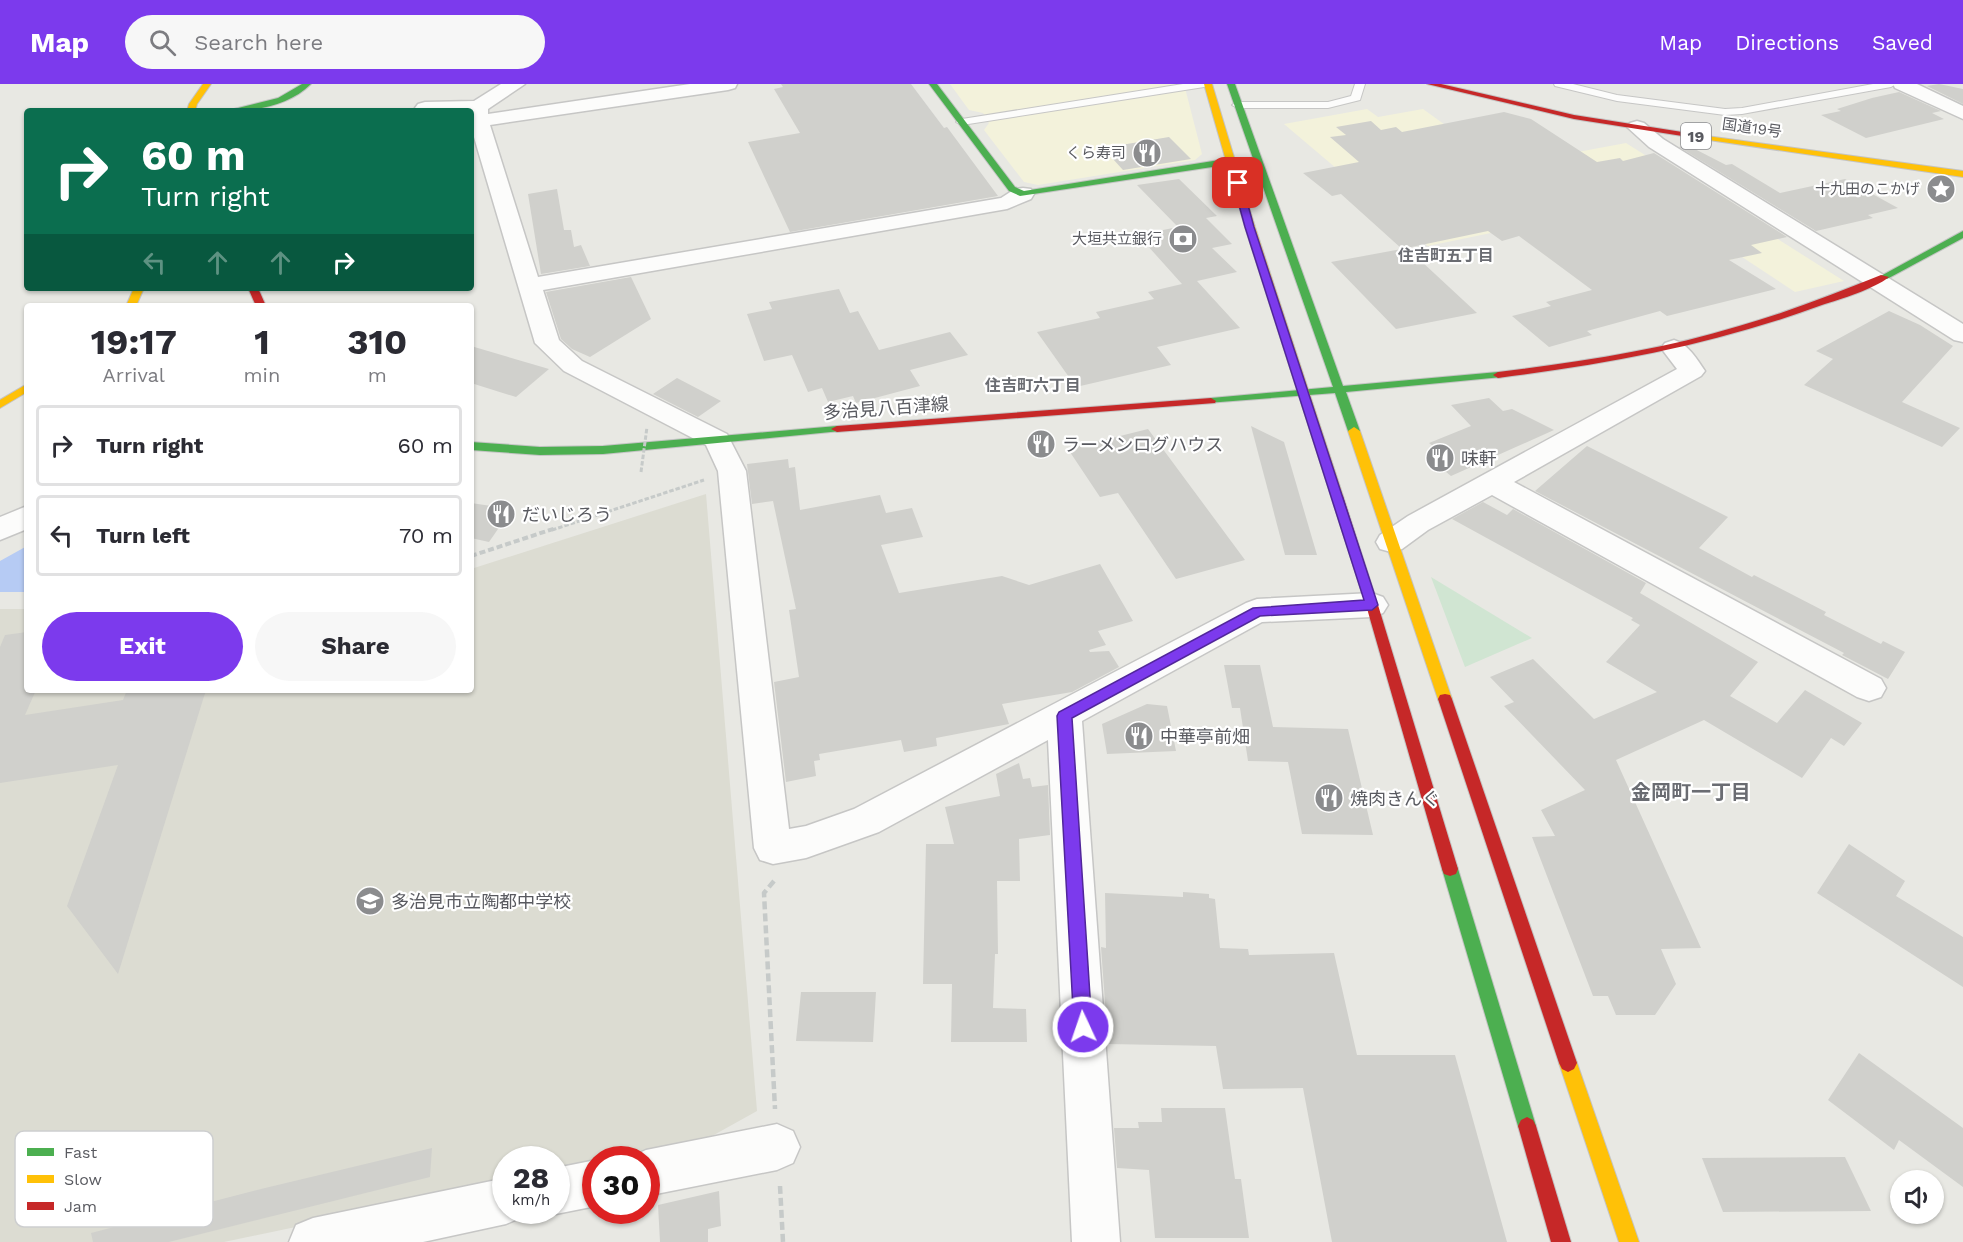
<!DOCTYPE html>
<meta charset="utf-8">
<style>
:root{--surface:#fff;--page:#f7f7f7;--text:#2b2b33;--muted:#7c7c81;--line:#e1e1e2;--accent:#7c3aed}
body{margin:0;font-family:"Work Sans","Noto Sans JP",sans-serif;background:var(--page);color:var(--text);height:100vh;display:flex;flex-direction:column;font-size:22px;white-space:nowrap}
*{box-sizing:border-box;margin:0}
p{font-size:20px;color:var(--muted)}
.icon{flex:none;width:33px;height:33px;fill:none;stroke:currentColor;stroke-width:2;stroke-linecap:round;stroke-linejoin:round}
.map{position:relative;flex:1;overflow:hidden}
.details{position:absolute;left:24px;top:219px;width:450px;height:390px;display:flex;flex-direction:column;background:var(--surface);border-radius:6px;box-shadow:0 2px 4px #0004}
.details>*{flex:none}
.top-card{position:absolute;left:24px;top:24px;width:450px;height:183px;border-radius:6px;box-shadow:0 2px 4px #0004;background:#0b6e4f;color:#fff;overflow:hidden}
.buttons{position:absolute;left:1890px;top:1086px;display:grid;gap:12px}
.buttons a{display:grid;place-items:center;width:54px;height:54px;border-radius:50%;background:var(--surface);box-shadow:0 2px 4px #0004;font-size:30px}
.speed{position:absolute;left:492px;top:1062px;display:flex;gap:12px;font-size:30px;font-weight:700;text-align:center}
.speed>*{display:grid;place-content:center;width:78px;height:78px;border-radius:50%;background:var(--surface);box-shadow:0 2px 4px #0004;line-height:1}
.speed small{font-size:15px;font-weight:400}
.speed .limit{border:9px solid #d22;background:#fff;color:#111}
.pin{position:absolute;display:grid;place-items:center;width:51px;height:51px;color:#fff;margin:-26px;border-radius:12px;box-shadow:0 3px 9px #0006}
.me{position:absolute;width:66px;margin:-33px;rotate:357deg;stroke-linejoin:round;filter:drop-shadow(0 0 4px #0008)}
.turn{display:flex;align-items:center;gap:21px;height:126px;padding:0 18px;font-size:27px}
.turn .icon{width:78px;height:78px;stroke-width:2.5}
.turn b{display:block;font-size:42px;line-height:51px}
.lanes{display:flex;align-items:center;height:57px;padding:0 18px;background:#0003;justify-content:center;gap:30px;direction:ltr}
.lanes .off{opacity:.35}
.eta{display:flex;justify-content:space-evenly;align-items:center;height:102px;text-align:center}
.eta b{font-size:36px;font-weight:700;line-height:42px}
.primary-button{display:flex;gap:12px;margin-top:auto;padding:12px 18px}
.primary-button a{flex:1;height:69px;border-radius:36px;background:var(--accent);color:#fff;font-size:24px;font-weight:700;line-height:69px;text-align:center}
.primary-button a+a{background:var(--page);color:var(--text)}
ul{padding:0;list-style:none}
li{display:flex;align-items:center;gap:18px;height:81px;margin:0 12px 9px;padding:0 6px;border:3px solid var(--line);border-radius:6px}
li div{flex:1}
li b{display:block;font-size:22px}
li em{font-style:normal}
header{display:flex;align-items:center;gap:36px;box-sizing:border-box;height:84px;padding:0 30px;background:var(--accent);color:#fff}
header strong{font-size:28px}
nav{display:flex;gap:33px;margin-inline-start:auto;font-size:21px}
.search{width:420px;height:54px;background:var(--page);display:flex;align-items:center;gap:15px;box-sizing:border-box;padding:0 21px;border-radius:33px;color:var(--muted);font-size:22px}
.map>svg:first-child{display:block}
</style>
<header>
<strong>Map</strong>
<div class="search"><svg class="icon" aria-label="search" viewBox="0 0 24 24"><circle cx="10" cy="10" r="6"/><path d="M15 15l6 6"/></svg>Search here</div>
<nav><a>Map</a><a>Directions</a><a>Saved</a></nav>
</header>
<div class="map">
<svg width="1963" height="1158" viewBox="0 0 1963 1158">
<rect width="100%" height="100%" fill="#e8e8e3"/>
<!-- commercial -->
<g fill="#f3f2db">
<polygon points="950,0 1184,0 1202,70 1195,76 1038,101 1024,98 984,46 989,39 983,29 969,26"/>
<polygon points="1367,25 1378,33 1423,25 1502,82 1626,59 1844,197 1795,208 1742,173 1667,190 1583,130 1428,162 1284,40"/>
</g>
<!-- education -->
<polygon fill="#dcdcd2" points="706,410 757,1027 703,1057 616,1075 596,1076 595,1080 557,1088 556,1076 506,1076 505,1099 224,1158 0,1158 0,525 27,525 27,606 471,606 471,485"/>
<!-- green -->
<polygon fill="#d0e5d2" points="1431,493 1532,554 1465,583"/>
<!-- water -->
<polygon fill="#b6cbf4" points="27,462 27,508 0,508 0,477"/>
<!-- building -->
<g fill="#d0d0cc">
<polygon points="781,0 911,0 944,44 947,43 998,112 790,148 748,58 800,49 774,5 783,3"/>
<polygon points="1939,0 1963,5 1963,20 1927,2"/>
<polygon points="1899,8 1941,27 1932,29 1944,35 1866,54 1821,31 1841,27 1837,25 1872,14"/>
<polygon points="1504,28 1531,35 1597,78 1620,74 1623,77 1654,69 1787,153 1751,161 1762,169 1729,176 1776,205 1667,232 1660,227 1587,247 1592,251 1549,263 1512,232 1551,222 1546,218 1592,206 1519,152 1502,157 1488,147 1402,165 1341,110 1332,112 1303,89 1359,78 1330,53 1346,51 1336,43 1371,37 1381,46 1396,43 1402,48"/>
<polygon points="1169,53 1191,75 1123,86 1103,64"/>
<polygon points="1682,62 1691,63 1726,81 1732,80 1780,109 1845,95 1898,124 1868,131 1873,134 1816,147 1679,63"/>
<polygon points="1179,95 1217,132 1206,134 1232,160 1212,164 1237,188 1197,197 1240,244 1157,263 1171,281 1076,303 1037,248 1100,234 1096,228 1154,215 1148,208 1182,200 1138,151 1178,143 1137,101"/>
<polygon points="557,105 564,146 571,146 574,163 581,161 590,182 541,190 528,110"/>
<polygon points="1407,164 1477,229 1396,245 1331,178"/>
<polygon points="631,193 651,235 590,273 572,265 561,255 546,208"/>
<polygon points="839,205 850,229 858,227 879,266 950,248 968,271 910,286 920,302 856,319 853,312 828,318 822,304 808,308 792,271 764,277 747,230 772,225 769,218"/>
<polygon points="1889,227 1920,241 1953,262 1902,318 1960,344 1942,363 1804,301 1833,275 1816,267"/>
<polygon points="471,262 549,285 516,313 471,299"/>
<polygon points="677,294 721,317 698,333 653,310"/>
<polygon points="1489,314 1503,327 1512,325 1554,346 1451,392 1425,371 1438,366 1429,359 1471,342 1451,321"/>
<polygon points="1251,342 1284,358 1317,471 1285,471"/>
<polygon points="1148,345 1245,476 1176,495 1118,409 1100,413 1068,365"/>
<polygon points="1587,362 1728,433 1699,464 1752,493 1754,491 1826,528 1824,531 1881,560 1883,557 1905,568 1888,595 1842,571 1844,569 1535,407"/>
<polygon points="788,375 789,384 795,383 800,426 880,411 886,429 912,424 923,453 881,461 899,509 1002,492 1029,501 1100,480 1133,537 1098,547 1106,561 1089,566 1090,568 1109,567 1119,583 1072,608 1002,620 1009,640 936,654 937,662 904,668 901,656 819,670 820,676 814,677 816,692 786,698 774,598 799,593 789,526 796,525 773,417 752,420 747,380"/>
<polygon points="1483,418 1507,431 1513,425 1646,499 1640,509 1758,578 1730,612 1777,639 1805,606 1862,639 1844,662 1831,654 1802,694 1704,636 1616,676 1701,864 1661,865 1676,900 1655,931 1616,931 1608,912 1593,912 1532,753 1555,752 1541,726 1585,706 1504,622 1514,618 1490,593 1533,575 1594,635 1657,608 1606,578 1640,541 1631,536 1633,534 1452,435"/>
<polygon points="471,419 512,425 489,458 471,454"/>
<polygon points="27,548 27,606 36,606 25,631 123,616 127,606 206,606 118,890 67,822 118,681 0,699 0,563 5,551"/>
<polygon points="1224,581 1260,581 1273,643 1348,645 1373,751 1302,750 1288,678 1248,677 1240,624 1232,624"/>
<polygon points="1147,620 1167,622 1176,667 1107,670 1102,640"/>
<polygon points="1019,679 1023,695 1030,694 1032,703 1048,701 1050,751 1019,755 1020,797 997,797 998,870 995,870 993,924 1026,925 1027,958 951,958 952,900 923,900 926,760 954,760 945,723 1000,712 996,690"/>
<polygon points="1849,760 1905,797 1896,812 1963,853 1963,903 1817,809"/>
<polygon points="1183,808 1209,810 1209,814 1215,815 1220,864 1248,865 1249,871 1334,869 1357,971 1455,971 1507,1158 1332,1158 1303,1004 1223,1005 1216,962 1108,960 1101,863 1106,864 1105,809 1183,813"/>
<polygon points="801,908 876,908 873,958 796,957"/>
<polygon points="1859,969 1963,1044 1963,1103 1899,1056 1894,1066 1828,1016"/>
<polygon points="1161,1024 1225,1024 1235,1095 1241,1095 1249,1154 1155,1154 1149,1086 1117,1084 1114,1044 1139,1044 1138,1038 1162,1038"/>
<polygon points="432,1064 430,1093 169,1158 93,1158 91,1149 261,1105"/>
<polygon points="1845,1073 1871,1127 1723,1128 1702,1074"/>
<polygon points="719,1107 721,1142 708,1145 708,1158 660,1158 658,1121"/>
</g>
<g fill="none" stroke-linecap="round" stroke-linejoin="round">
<!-- lane casing -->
<g stroke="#c6c6c5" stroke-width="2">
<g id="lane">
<polygon points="1183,0 1209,0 1204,3 962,41 956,38 962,35"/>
<polygon points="1355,0 1365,0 1360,16 1328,24 1238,24 1232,21 1238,18 1328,18 1351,12"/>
<polygon points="1554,0 1573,0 1617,11 1725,25 1742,24 1873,0 1896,0 1891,3 1742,30 1725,31 1617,17 1555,2"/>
</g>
</g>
<!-- street casing -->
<g stroke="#c6c6c5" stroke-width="3">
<g id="street">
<polygon points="501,0 525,0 488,25 488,30 690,0 737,0 735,4 728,6 490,41 538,193 1001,114 1015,105 1023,104 1031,105 1034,110 1031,115 1007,125 543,206 559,256 582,277 727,350 746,387 789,745 806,742 854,725 1246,519 1257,515 1372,509 1383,513 1388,521 1383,529 1372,533 1262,538 1082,637 1120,1158 1072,1158 1048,656 879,748 806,774 773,780 760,776 754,764 718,387 706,361 564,287 535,259 471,43 471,27 418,27 415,24 418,20 425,18 474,17"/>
<polygon points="1893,0 1917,0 1963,22 1963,35 1895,4"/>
<polygon points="1637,37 1644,39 1663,55 1963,240 1963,258 1954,256 1649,63 1627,43 1630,39"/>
<path d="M1674 256C1688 260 1697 275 1705 287L1701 292 1514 398 1881 595 1886 604 1881 613 1869 617 1857 613 1492 411 1428 446 1402 465 1391 468 1380 465 1376 458 1380 451 1408 432 1677 285 1661 264 1665 259Z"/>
<polygon points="27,422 27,445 0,456 0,433"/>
<polygon points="777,1040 793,1047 800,1063 793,1079 777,1086 646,1112 646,1076 629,1076 630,1073 646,1066"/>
<polygon points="596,1076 596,1122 556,1130 547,1126 556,1126 556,1084"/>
<polygon points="506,1094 506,1126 525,1126 522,1133 506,1140 423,1158 289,1158 296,1141 313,1134"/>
</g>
</g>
<!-- fast casing -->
<g stroke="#c4c4c4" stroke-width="2">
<g id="fast">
<path d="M302 0H311C289 22 255 27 226 27L278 14Z"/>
<polygon points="929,0 937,0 1015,103 1024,107 1232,74 1236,77 1232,80 1020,112 1009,107"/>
<polygon points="1227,0 1235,0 1343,302 1498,288 1503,291 1502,293 1346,308 1360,347 1354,351 1348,347 1335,309 1207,319 1206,317 1211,314 1333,303"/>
<polygon points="1963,147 1963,154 1887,195 1879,193"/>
<polygon points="837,342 843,345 841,347 603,370 540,371 471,366 471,358 540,363 603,362"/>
<polygon points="1450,778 1456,780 1458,785 1536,1042 1533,1048 1527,1051 1521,1048 1518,1042 1442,785 1444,780"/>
</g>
</g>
<!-- slow casing -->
<g stroke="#c4c4c4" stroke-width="2">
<g id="slow">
<polygon points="203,0 211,0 197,20 195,27 187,27 189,20"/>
<polygon points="1204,0 1212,0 1255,143 1343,412 1341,415 1337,416 1331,412 1245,143"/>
<polygon points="1692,50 1963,87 1963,93 1695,54 1691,52"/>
<polygon points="134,204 144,204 136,222 126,222"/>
<polygon points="27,300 27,308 0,324 0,316"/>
<polygon points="1354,343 1360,347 1452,615 1450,619 1440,619 1438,615 1348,347"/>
<polygon points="1568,970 1574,973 1577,979 1639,1158 1619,1158 1559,979 1562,973"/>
</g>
</g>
<!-- jam casing -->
<g stroke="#c4c4c4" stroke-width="2">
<g id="jam">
<polygon points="1427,0 1441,0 1574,31 1695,50 1699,52 1695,54 1574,35"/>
<path d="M1881 191 1889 193C1874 205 1841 215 1822 221 1717 260 1609 280 1498 294L1493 291 1498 288C1579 278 1661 266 1739 242 1788 228 1834 210 1881 191Z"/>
<polygon points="248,204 258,204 266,222 256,222"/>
<polygon points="1211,314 1216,317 1215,319 837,348 831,345 837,342"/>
<polygon points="1337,408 1343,412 1378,521 1458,785 1456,790 1450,792 1444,790 1442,785 1366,521 1331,412"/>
<polygon points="1445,610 1450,611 1452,615 1577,979 1574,985 1568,988 1562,985 1559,979 1438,615 1440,611"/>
<polygon points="1527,1033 1533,1036 1536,1042 1571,1158 1551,1158 1518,1042 1521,1036"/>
</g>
</g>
<!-- path-far2 -->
<polyline stroke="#c6cac9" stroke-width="3" stroke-dasharray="4.5 2" stroke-linecap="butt" points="552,446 704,396"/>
<!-- path-far1 -->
<polyline stroke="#c6cac9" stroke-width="4" stroke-dasharray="6 3" stroke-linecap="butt" points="471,472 556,444"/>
<!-- path -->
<g stroke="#c6cac9" stroke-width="4.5" stroke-dasharray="8 4" stroke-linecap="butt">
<polyline points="774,797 764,809 775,1025"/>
<polyline points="780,1102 783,1158"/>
</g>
<!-- lane -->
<use href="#lane" fill="#fcfcfb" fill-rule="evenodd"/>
<!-- street -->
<use href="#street" fill="#fcfcfb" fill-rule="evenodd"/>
<!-- fast -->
<use href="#fast" fill="#4caf50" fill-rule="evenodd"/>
<!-- slow -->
<use href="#slow" fill="#ffc107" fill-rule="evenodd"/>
<!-- jam -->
<use href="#jam" fill="#c62828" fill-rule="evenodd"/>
<!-- path-bridge -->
<polyline stroke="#c6cac9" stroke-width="3" stroke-dasharray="4.5 2" stroke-linecap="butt" points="641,388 647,343"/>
</g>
<!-- route -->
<polygon fill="#7c3aed" stroke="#51269a" stroke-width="1.5" points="1238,96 1242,99 1254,143 1378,521 1372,526 1260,532 1072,634 1092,943 1089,949 1083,951 1077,949 1074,943 1057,632 1059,628 1253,524 1364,516 1245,143 1233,99"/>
<!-- icons -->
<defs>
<g id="restaurant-disc" transform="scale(1.5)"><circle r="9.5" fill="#8b8c8e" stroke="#fff"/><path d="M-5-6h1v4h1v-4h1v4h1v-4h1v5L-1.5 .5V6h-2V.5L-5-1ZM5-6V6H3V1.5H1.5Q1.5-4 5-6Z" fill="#fff"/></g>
<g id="sight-disc" transform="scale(1.5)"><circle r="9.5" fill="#8b8c8e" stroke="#fff"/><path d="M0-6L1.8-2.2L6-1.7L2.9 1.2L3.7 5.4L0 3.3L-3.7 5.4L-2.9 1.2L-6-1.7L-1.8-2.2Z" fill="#fff"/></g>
<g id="bank-disc" transform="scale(1.5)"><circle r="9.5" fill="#8b8c8e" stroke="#fff"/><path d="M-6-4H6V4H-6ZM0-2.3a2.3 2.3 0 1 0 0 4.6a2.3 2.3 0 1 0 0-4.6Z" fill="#fff"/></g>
<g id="school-disc" transform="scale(1.5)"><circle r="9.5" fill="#8b8c8e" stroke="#fff"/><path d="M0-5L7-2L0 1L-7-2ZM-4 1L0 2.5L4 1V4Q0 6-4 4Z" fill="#fff"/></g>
</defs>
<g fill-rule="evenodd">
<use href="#restaurant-disc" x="1147" y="69"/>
<use href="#sight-disc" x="1941" y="105"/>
<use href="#bank-disc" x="1183" y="155"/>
<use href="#restaurant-disc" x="1041" y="360"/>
<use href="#restaurant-disc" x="1440" y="374"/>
<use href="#restaurant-disc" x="501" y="430"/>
<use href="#restaurant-disc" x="1139" y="652"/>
<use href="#restaurant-disc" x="1329" y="714"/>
<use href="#school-disc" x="370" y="817"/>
</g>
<g text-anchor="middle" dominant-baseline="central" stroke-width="4.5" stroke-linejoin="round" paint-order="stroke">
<!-- far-street labels -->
<g font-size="15" fill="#595a60" stroke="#fff">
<text transform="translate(1752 44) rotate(8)">国道19号</text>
</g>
<!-- far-poi labels -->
<g font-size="15" fill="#595a60" stroke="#fff" text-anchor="end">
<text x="1126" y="69">くら寿司</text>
<text x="1920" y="105">十九田のこかげ</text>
<text x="1162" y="155">大垣共立銀行</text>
</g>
<!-- shield labels -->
<rect fill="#fff" stroke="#8b8c90" stroke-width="1.5" x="1681" y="39" width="30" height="26" rx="4.5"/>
<g font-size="16" font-weight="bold" fill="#595a60">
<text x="1696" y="52">19</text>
</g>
<!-- far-neighbourhood labels -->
<g font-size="16" font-weight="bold" fill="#6a6c72" stroke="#fff">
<text x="1446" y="171">住吉町五丁目</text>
<text x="1033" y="301">住吉町六丁目</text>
</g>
<!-- street labels -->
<g font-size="18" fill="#595a60" stroke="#fff">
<text transform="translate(886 324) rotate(-4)">多治見八百津線</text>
</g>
<!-- poi labels -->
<g font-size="18" fill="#595a60" stroke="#fff" text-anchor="start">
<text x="1062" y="360">ラーメンログハウス</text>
<text x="1461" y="374">味軒</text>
<text x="522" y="430">だいじろう</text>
<text x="1160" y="652">中華亭前畑</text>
<text x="1350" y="714">焼肉きんぐ</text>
<text x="391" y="817">多治見市立陶都中学校</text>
</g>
<!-- neighbourhood labels -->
<g font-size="20" font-weight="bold" fill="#6a6c72" stroke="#fff">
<text x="1691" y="708">金岡町一丁目</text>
</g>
</g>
<!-- legend -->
<rect x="15" y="1047" width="198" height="96" rx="9" fill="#fff" stroke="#cdcecf" stroke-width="1.5"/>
<rect x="27" y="1064" width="27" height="8" fill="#4caf50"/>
<rect x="27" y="1091" width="27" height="8" fill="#ffc107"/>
<rect x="27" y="1118" width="27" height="8" fill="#c62828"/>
<g font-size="16" fill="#595a60">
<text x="64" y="1074">Fast</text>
<text x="64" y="1101">Slow</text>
<text x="64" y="1128">Jam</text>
</g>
</svg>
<div class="buttons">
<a><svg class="icon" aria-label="sound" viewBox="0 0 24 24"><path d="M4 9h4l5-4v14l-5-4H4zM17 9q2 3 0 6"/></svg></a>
</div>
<div class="speed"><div>28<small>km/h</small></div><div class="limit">30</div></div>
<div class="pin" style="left:1238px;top:99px;background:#d93025"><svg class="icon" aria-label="arrive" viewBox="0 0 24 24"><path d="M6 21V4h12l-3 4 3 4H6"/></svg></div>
<svg class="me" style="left:1083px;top:943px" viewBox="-20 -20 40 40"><circle r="17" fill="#7c3aed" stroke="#fff" stroke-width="3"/><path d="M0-11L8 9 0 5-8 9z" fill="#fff"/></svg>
<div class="top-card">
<div class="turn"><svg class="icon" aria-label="right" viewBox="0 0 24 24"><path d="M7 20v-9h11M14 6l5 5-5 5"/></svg><div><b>60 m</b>Turn right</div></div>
<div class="lanes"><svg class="icon off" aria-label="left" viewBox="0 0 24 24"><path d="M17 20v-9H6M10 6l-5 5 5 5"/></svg><svg class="icon off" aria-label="ahead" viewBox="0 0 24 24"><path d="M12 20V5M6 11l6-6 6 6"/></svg><svg class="icon off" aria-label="ahead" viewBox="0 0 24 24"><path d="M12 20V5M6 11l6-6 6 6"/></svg><svg class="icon" aria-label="right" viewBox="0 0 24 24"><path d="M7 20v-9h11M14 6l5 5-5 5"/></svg></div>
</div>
<section class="details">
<div class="eta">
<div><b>19:17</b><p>Arrival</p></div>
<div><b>1</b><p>min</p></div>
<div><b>310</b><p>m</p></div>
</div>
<ul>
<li><svg class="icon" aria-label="right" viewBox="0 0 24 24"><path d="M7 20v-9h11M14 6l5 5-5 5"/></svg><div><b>Turn right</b></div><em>60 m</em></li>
<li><svg class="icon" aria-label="left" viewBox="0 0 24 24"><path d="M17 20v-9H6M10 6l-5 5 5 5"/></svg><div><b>Turn left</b></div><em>70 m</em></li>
</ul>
<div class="primary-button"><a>Exit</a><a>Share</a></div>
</section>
</div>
